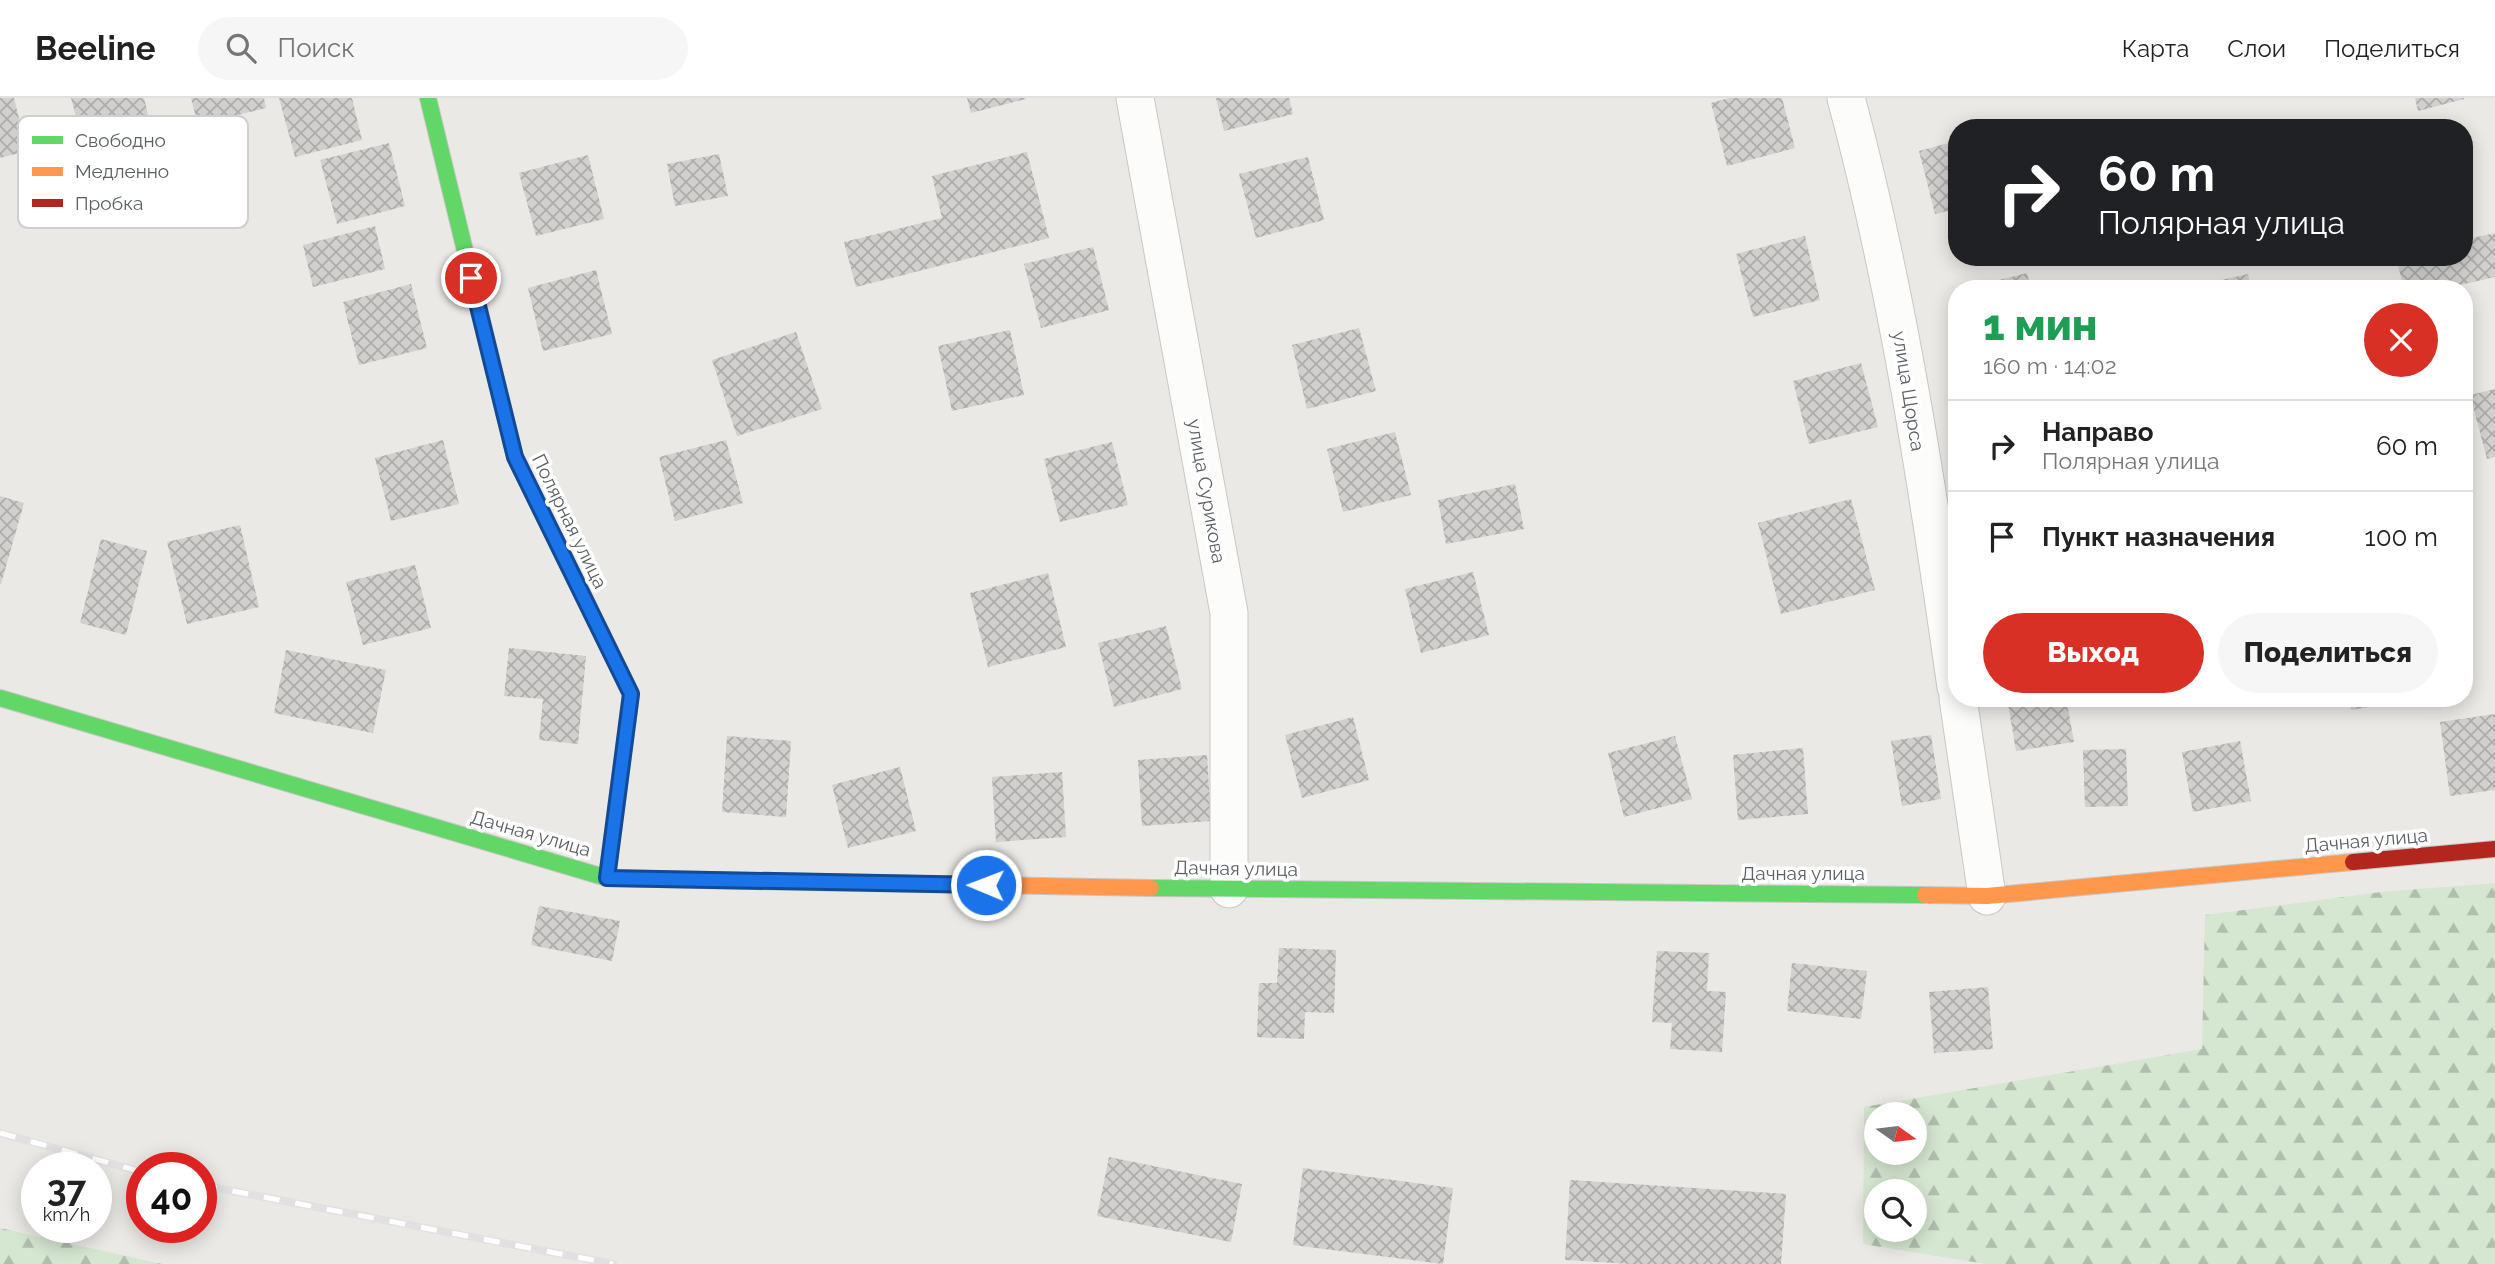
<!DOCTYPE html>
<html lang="ru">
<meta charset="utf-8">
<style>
:root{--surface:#fff;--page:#f6f6f6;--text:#222;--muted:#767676;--line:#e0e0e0;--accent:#d93025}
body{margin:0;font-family:Raleway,sans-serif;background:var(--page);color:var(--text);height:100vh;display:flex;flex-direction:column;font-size:26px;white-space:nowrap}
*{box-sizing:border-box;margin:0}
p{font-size:23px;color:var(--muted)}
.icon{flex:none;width:38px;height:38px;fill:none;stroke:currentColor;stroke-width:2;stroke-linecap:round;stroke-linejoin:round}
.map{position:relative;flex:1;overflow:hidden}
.panel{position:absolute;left:1948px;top:182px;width:525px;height:427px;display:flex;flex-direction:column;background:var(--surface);border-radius:28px;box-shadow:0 4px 18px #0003}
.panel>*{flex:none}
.banner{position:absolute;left:1948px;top:21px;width:525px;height:147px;border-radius:28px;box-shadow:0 4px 18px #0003;background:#202124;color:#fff;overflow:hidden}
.needle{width:46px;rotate:104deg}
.buttons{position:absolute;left:1864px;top:1004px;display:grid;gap:14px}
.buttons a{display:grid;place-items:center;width:63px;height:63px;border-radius:50%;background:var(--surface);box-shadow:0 4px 18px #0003;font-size:35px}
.speed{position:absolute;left:21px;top:1054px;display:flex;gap:14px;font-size:35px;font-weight:700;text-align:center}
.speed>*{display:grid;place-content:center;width:91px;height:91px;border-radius:50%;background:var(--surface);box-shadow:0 4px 18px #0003;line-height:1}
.speed small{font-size:18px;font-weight:400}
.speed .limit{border:10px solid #d22;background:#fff;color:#111}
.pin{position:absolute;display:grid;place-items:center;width:60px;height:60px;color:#fff;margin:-30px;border:4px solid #fff;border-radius:50%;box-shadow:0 2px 7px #0007}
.me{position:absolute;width:77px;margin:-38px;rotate:271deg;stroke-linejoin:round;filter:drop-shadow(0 0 5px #0008)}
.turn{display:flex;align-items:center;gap:24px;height:147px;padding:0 35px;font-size:32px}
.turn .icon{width:91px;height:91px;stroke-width:2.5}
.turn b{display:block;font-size:49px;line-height:60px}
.round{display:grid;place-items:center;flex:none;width:74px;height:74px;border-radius:37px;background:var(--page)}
.overview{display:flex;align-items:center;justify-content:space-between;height:119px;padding:0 35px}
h1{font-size:42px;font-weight:800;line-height:52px;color:#1e9e55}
.button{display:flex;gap:14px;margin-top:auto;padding:14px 35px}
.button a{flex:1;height:80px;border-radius:42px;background:var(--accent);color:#fff;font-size:28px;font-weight:800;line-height:80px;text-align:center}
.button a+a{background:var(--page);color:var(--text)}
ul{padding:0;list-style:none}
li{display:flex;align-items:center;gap:21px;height:91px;padding:0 35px;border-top:2px solid var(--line)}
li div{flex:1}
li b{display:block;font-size:26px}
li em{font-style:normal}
header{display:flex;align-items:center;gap:42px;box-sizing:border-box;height:98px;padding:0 35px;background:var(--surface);border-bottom:2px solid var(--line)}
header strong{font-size:33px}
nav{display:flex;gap:38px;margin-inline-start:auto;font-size:24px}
.search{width:490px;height:63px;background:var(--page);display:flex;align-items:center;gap:18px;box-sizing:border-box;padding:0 24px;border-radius:38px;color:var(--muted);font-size:26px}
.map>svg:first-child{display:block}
</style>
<header>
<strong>Beeline</strong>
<div class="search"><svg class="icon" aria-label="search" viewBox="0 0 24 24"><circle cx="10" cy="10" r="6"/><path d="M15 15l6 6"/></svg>Поиск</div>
<nav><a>Карта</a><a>Слои</a><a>Поделиться</a></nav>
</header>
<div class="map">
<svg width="2495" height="1166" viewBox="0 0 2495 1166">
<defs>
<pattern id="forest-firs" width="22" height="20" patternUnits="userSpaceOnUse" patternTransform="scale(1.75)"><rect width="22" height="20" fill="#d5e6d1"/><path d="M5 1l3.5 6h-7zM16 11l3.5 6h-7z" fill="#b0bead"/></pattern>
<pattern id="building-cross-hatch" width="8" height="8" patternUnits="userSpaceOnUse" patternTransform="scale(1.75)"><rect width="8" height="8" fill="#d1d0ce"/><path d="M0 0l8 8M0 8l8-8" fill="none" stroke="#adacab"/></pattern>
</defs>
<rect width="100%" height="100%" fill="#ebe9e5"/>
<!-- forest -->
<g fill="url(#forest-firs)" fill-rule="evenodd">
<path d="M2495 785V1166H1986L1863 1146 1864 1009 2202 951 2205 817 2381 794ZM1876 1017H1914V1055H1876ZM1876 1094H1914V1132H1876Z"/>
<polygon points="0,1130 162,1166 0,1166"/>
</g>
<!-- building -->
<g fill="url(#building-cross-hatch)">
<polygon points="0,0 14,0 27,53 0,60"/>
<polygon points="71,0 144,0 151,29 83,46"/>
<polygon points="191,0 264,0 266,10 198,27"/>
<polygon points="279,0 352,0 362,42 295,59"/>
<polygon points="967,0 1026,0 1026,1 971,15"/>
<polygon points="1216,0 1289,0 1293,16 1224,33"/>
<polygon points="1729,0 1782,0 1795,50 1727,68 1711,5"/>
<polygon points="2415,0 2464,0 2464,1 2418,13"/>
<polygon points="1956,43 1956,111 1935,116 1919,53"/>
<polygon points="389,45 405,108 337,126 320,62"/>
<polygon points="1027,54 1049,140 856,189 844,144 942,120 932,78"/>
<polygon points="719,56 728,98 675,108 667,66"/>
<polygon points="588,57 604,121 536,138 519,75"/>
<polygon points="1308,59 1324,122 1256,140 1239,76"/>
<polygon points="2464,126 2468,141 2495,135 2495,179 2443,191 2404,191 2396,159 2464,159"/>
<polygon points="375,128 385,171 313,189 303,147"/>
<polygon points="1805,138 1820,202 1753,219 1736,156"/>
<polygon points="1093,149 1109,212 1041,230 1024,166"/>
<polygon points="596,172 612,236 543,253 528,190"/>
<polygon points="2027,175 2031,191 1968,191 1968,190"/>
<polygon points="2248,176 2251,191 2187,191 2187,190"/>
<polygon points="411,186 427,250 359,267 343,204"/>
<polygon points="1359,230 1376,293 1307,311 1292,247"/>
<polygon points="1010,232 1024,297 952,313 938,248"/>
<polygon points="796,234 822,311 737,338 712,262"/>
<polygon points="1861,265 1878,329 1809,346 1793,283"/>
<polygon points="2495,291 2495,359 2487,361 2470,297"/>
<polygon points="1395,334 1411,397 1343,414 1327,351"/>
<polygon points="443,342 459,406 391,423 375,360"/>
<polygon points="726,342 743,405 675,423 659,359"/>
<polygon points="1112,344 1128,407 1060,424 1044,361"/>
<polygon points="1515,386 1524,431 1446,446 1438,402"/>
<polygon points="0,398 24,405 1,486 0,486"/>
<polygon points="1851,401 1875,492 1781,516 1758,425"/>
<polygon points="240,427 259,509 187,526 167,444"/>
<polygon points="101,441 147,453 126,537 80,525"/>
<polygon points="415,467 431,530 363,547 346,484"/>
<polygon points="1473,474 1489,537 1421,555 1405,491"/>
<polygon points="1048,475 1066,549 988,569 970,495"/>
<polygon points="1166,528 1182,591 1114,609 1098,545"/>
<polygon points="509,550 586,558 578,646 539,642 543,601 504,598"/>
<polygon points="286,552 386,572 373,635 274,615"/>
<polygon points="2007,600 2066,600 2074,644 2016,653"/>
<polygon points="2349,600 2404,600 2404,603 2351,612"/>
<polygon points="2495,616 2495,692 2450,698 2440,624"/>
<polygon points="1353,619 1369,682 1302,700 1285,637"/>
<polygon points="1931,637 1941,701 1902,708 1891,643"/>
<polygon points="727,638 791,643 786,719 722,714"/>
<polygon points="1675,638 1692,701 1624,719 1608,655"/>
<polygon points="2240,643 2251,703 2193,714 2182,654"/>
<polygon points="1803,650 1808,716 1738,722 1733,657"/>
<polygon points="2126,651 2128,708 2085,709 2083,652"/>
<polygon points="1207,657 1211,723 1142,728 1138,662"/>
<polygon points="900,669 916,733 848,750 832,687"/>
<polygon points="1062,674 1066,739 996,744 992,679"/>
<polygon points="539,808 620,823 612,863 531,847"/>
<polygon points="1279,850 1336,852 1334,915 1305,914 1304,941 1257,939 1259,885 1277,885"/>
<polygon points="1657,853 1709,855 1707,893 1726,894 1722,954 1670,951 1672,925 1652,924"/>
<polygon points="1792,865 1867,873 1861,921 1787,913"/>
<polygon points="1988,889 1993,951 1934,955 1929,894"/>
<polygon points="1109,1059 1242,1086 1231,1144 1097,1118"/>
<polygon points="1303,1070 1453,1090 1443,1166 1293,1147"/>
<polygon points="1570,1082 1786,1096 1781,1166 1630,1166 1565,1162"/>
</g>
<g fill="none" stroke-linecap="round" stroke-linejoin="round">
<!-- street casing -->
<g stroke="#c7c8c7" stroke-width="39">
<g id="street">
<polyline points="1135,0 1229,515 1229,791"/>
<path d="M1846 0C1898 193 1928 391 1956 589"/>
<polyline points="1958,600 1987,798"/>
</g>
</g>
<!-- fast casing -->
<g stroke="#c7c7c6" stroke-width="18">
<g id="fast">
<polyline points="428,0 515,359 602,536"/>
<polyline points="0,600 607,780 755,783"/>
<polyline points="1151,790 1925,797"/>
</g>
</g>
<!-- slow casing -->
<g stroke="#c7c7c6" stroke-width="18">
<g id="slow">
<polyline points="755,783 1151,790"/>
<polyline points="1925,797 1987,798 2353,764"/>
</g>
</g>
<!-- jam casing -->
<g stroke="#c7c7c6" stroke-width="18">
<g id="jam">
<polyline points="602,536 631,596 607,780"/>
<polyline points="2353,764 2495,751"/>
</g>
</g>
<!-- street -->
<use href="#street" stroke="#fcfcfb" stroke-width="37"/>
<!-- fast -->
<use href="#fast" stroke="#63d668" stroke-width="16"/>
<!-- slow -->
<use href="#slow" stroke="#ff974d" stroke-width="16"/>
<!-- jam -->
<use href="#jam" stroke="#b3261e" stroke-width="16"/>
<!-- rail casing -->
<g stroke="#e2e1e2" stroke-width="8">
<g id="rail">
<polyline points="0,1035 142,1074"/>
<polyline points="201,1087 613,1166"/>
</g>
</g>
<!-- rail -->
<use href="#rail" stroke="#fff" stroke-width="5" stroke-dasharray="16" stroke-linecap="butt"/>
</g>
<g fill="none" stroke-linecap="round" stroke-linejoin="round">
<!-- route casing -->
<g stroke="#114b97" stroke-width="18">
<polyline id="route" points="471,180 515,359 631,596 607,780 986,787"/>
</g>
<!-- route -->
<use href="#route" stroke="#1a73e8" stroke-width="12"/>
</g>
<g text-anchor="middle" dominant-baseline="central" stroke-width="7" stroke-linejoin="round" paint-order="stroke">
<!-- street labels -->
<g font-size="19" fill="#5b5f63" stroke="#fff">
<text transform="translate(1909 293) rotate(81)">улица Щорса</text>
<text transform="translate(1207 393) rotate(80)">улица Сурикова</text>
<text transform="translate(570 423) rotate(64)">Полярная улица</text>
<text transform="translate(531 735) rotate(16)">Дачная улица</text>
<text transform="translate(2366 742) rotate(-5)">Дачная улица</text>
<text transform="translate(1236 770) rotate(1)">Дачная улица</text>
<text x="1803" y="775">Дачная улица</text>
</g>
</g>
<!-- legend -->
<rect x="18" y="18" width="230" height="112" rx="10" fill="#fff" stroke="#cecfd0" stroke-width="2"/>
<rect x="32" y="38" width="31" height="8" fill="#63d668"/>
<rect x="32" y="69" width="31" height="9" fill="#ff974d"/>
<rect x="32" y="101" width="31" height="8" fill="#b3261e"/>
<g font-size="19" fill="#5b5f63">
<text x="75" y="49">Свободно</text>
<text x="75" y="80">Медленно</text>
<text x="75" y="112">Пробка</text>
</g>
</svg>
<div class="buttons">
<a><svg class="needle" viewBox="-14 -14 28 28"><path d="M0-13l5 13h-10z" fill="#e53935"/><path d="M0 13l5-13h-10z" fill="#767676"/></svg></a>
<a><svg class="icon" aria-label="search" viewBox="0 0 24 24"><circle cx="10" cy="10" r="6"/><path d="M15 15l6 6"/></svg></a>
</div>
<div class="speed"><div>37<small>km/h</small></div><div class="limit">40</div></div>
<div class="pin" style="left:471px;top:180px;background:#d93025"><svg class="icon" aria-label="arrive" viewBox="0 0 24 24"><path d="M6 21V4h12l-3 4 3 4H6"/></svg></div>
<svg class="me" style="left:986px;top:787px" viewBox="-20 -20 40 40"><circle r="17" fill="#1a73e8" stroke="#fff" stroke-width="3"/><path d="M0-11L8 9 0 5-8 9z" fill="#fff"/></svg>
<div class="banner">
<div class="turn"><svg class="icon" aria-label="right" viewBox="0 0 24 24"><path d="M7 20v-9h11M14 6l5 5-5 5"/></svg><div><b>60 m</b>Полярная улица</div></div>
</div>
<section class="panel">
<div class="overview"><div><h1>1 мин</h1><p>160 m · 14:02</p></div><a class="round" style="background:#d93025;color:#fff"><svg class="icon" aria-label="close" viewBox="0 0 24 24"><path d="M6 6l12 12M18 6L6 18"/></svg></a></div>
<ul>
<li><svg class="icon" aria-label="right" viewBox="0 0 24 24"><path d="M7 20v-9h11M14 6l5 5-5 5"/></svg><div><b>Направо</b><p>Полярная улица</p></div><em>60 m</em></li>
<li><svg class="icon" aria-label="arrive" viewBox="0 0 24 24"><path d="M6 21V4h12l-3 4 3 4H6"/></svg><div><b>Пункт назначения</b></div><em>100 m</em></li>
</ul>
<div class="button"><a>Выход</a><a>Поделиться</a></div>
</section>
</div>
